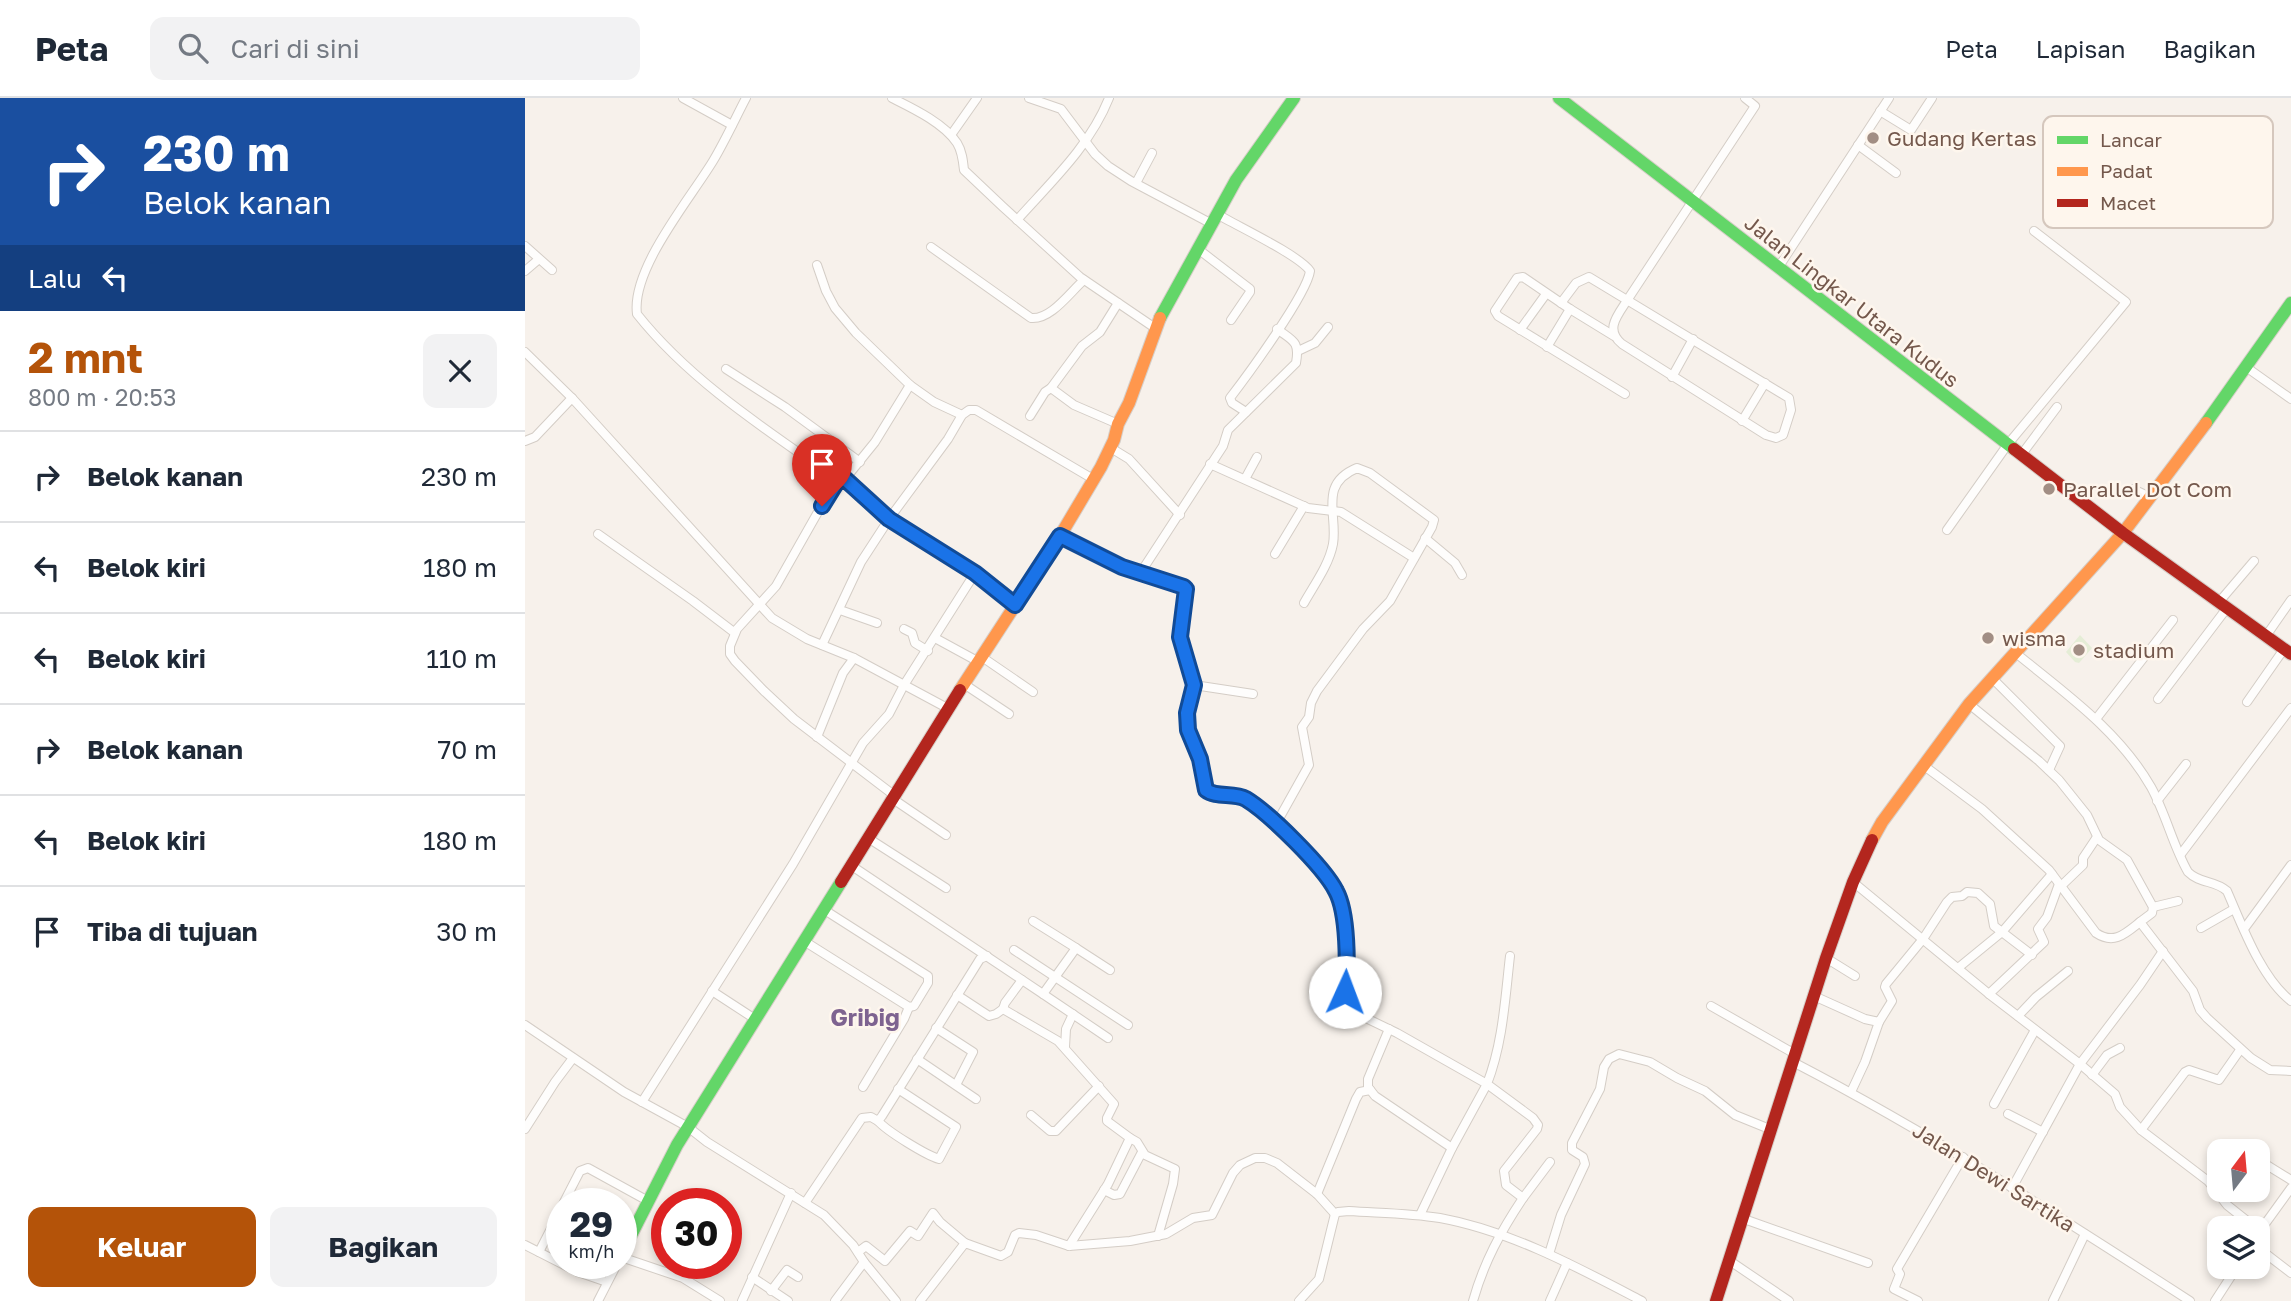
<!DOCTYPE html>
<html lang="id">
<meta charset="utf-8">
<style>
:root{--surface:#fff;--page:#f2f2f3;--text:#1f2937;--muted:#747a83;--line:#e0e1e3;--accent:#b45309}
body{margin:0;font-family:"Golos Text",sans-serif;background:var(--page);color:var(--text);height:100vh;display:flex;flex-direction:column;font-size:26px;white-space:nowrap}
*{box-sizing:border-box;margin:0}
p{font-size:23px;color:var(--muted)}
.icon{flex:none;width:38px;height:38px;fill:none;stroke:currentColor;stroke-width:2;stroke-linecap:round;stroke-linejoin:round}
.map{position:relative;flex:1;overflow:hidden}
.details{display:flex;flex-direction:column;background:var(--surface);width:525px}
.details>*{flex:none}
.guide{background:#1a4fa0;color:#fff;overflow:hidden}
.needle{width:46px;rotate:16deg}
.fabs{position:absolute;left:1682px;top:1041px;display:grid;gap:14px}
.fabs a{display:grid;place-items:center;width:63px;height:63px;border-radius:14px;background:var(--surface);box-shadow:0 4px 10px #0003;font-size:35px}
.speed{position:absolute;left:21px;top:1090px;display:flex;gap:14px;font-size:35px;font-weight:700;text-align:center}
.speed>*{display:grid;place-content:center;width:91px;height:91px;border-radius:50%;background:var(--surface);box-shadow:0 4px 10px #0003;line-height:1}
.speed small{font-size:18px;font-weight:400}
.speed .limit{border:10px solid #d22;background:#fff;color:#111}
.pin{position:absolute;display:grid;place-items:center;width:60px;height:60px;color:#fff;margin:-72px -30px;border-radius:50% 50% 50% 0;rotate:-45deg;box-shadow:0 0 7px #0007}
.pin .icon{rotate:45deg}
.me{position:absolute;width:77px;margin:-38px;rotate:2deg;stroke-linejoin:round;filter:drop-shadow(0 0 5px #0008)}
.turn{display:flex;align-items:center;gap:24px;height:147px;padding:0 28px;font-size:32px}
.turn .icon{width:91px;height:91px;stroke-width:2.5}
.turn b{display:block;font-size:49px;line-height:60px}
.then{display:flex;align-items:center;height:66px;padding:0 28px;background:#0003;gap:14px;font-size:26px}
.round{display:grid;place-items:center;flex:none;width:74px;height:74px;border-radius:14px;background:var(--page)}
.summary{display:flex;align-items:center;justify-content:space-between;height:119px;padding:0 28px}
h1{font-size:42px;font-weight:700;line-height:52px;color:var(--accent)}
.primary-button{display:flex;gap:14px;margin-top:auto;padding:14px 28px}
.primary-button a{flex:1;height:80px;border-radius:14px;background:var(--accent);color:#fff;font-size:28px;font-weight:700;line-height:80px;text-align:center}
.primary-button a+a{background:var(--page);color:var(--text)}
ul{padding:0;list-style:none}
li{display:flex;align-items:center;gap:21px;height:91px;padding:0 28px;border-top:2px solid var(--line)}
li div{flex:1}
li b{display:block;font-size:26px}
li em{font-style:normal}
header{display:flex;align-items:center;gap:42px;box-sizing:border-box;height:98px;padding:0 35px;background:var(--surface);border-bottom:2px solid var(--line)}
header strong{font-size:33px}
nav{display:flex;gap:38px;margin-inline-start:auto;font-size:24px}
.search{width:490px;height:63px;background:var(--page);display:flex;align-items:center;gap:18px;box-sizing:border-box;padding:0 24px;border-radius:14px;color:var(--muted);font-size:26px}
main{display:flex;flex:1;min-height:0}
.map>svg:first-child{display:block}
</style>
<header>
<strong>Peta</strong>
<div class="search"><svg class="icon" aria-label="search" viewBox="0 0 24 24"><circle cx="10" cy="10" r="6"/><path d="M15 15l6 6"/></svg>Cari di sini</div>
<nav><a>Peta</a><a>Lapisan</a><a>Bagikan</a></nav>
</header>
<main>
<section class="details">
<div class="guide">
<div class="turn"><svg class="icon" aria-label="right" viewBox="0 0 24 24"><path d="M7 20v-9h11M14 6l5 5-5 5"/></svg><div><b>230 m</b>Belok kanan</div></div>
<div class="then">Lalu<svg class="icon" aria-label="left" viewBox="0 0 24 24"><path d="M17 20v-9H6M10 6l-5 5 5 5"/></svg></div>
</div>
<div class="summary"><div><h1>2 mnt</h1><p>800 m · 20:53</p></div><a class="round"><svg class="icon" aria-label="close" viewBox="0 0 24 24"><path d="M6 6l12 12M18 6L6 18"/></svg></a></div>
<ul>
<li><svg class="icon" aria-label="right" viewBox="0 0 24 24"><path d="M7 20v-9h11M14 6l5 5-5 5"/></svg><div><b>Belok kanan</b></div><em>230 m</em></li>
<li><svg class="icon" aria-label="left" viewBox="0 0 24 24"><path d="M17 20v-9H6M10 6l-5 5 5 5"/></svg><div><b>Belok kiri</b></div><em>180 m</em></li>
<li><svg class="icon" aria-label="left" viewBox="0 0 24 24"><path d="M17 20v-9H6M10 6l-5 5 5 5"/></svg><div><b>Belok kiri</b></div><em>110 m</em></li>
<li><svg class="icon" aria-label="right" viewBox="0 0 24 24"><path d="M7 20v-9h11M14 6l5 5-5 5"/></svg><div><b>Belok kanan</b></div><em>70 m</em></li>
<li><svg class="icon" aria-label="left" viewBox="0 0 24 24"><path d="M17 20v-9H6M10 6l-5 5 5 5"/></svg><div><b>Belok kiri</b></div><em>180 m</em></li>
<li><svg class="icon" aria-label="arrive" viewBox="0 0 24 24"><path d="M6 21V4h12l-3 4 3 4H6"/></svg><div><b>Tiba di tujuan</b></div><em>30 m</em></li>
</ul>
<div class="primary-button"><a>Keluar</a><a>Bagikan</a></div>
</section>
<div class="map">
<svg width="1766" height="1203" viewBox="0 0 1766 1203">
<rect width="100%" height="100%" fill="#f7f1eb"/>
<!-- green -->
<polygon fill="#e5edd6" points="1555,537 1567,550 1554,565 1550,564 1541,554"/>
<g fill="none" stroke-linecap="round" stroke-linejoin="round">
<!-- street casing -->
<g stroke="#d4cdc6" stroke-width="10">
<g id="street">
<polyline points="158,0 207,27"/>
<path d="M221 0C210 21 200 43 188 63 165 101 106 171 112 216 165 283 243 333 313 382"/>
<path d="M367 0C387 10 419 25 432 45 437 53 438 62 439 72L477 108 555 179 630 230"/>
<polyline points="504,0 536,11 570,56 583,68 606,83 687,126"/>
<polyline points="1355,13 1386,32 1407,0"/>
<polyline points="426,37 452,0"/>
<polyline points="1333,47 1371,75"/>
<polyline points="611,85 627,55"/>
<path d="M692 116C712 128 774 157 785 173 782 196 722 278 705 300L707 305 721 314"/>
<path d="M492 122C526 84 565 48 584 0"/>
<polyline points="0,148 27,172"/>
<path d="M406 149 506 220C526 222 545 194 559 182"/>
<polyline points="673,151 725,191 725,194 706,222"/>
<polyline points="292,167 301,193 310,210 331,235 385,287 409,304 437,317"/>
<polyline points="1253,170 1364,0"/>
<polyline points="0,173 14,161"/>
<polyline points="593,205 575,234 557,248 526,290 549,307 593,326"/>
<path d="M1036 205 1051 185 1064 179 1264 300 1266 312 1258 337 1251 340 1241 337 1097 246C1079 231 1093 217 1103 201L1230 8 1220 0"/>
<polyline points="995,232 1021,196"/>
<polyline points="1089,238 1045,211 998,179 992,180 970,213 973,218 1100,296"/>
<polyline points="1022,249 1045,211"/>
<polyline points="773,253 790,245 803,229"/>
<polyline points="0,254 47,300 247,520 282,541 329,560 424,611"/>
<polyline points="1721,269 1766,301"/>
<polyline points="201,271 260,309 335,364"/>
<polyline points="1147,279 1168,241"/>
<polyline points="505,318 520,294 526,290"/>
<polyline points="1217,323 1240,285"/>
<polyline points="0,343 10,339 47,300"/>
<polyline points="586,350 604,361 655,417"/>
<polyline points="1497,356 1532,309"/>
<polyline points="685,366 783,410 816,414 889,460"/>
<polyline points="320,381 350,344 385,287"/>
<polyline points="720,381 732,359"/>
<polyline points="1608,391 1625,399"/>
<polyline points="1422,432 1483,346 1601,204 1509,133"/>
<polyline points="73,436 168,503 210,535"/>
<polyline points="535,438 597,469 659,489 661,502 656,525 655,539 669,587 662,615 663,632 675,661 681,692 686,695 713,697 729,707 765,739 798,775 812,794 823,868 818,903 820,910 872,935 962,986 927,1050 895,1117"/>
<polyline points="900,440 930,465 937,477"/>
<polyline points="750,456 779,408"/>
<path d="M616 474 698 348 703 332 771 265C775 243 768 243 752 231"/>
<polyline points="1694,504 1729,463"/>
<polyline points="315,512 352,525"/>
<polyline points="379,531 387,535 390,545 403,553"/>
<polyline points="1741,538 1766,502"/>
<polyline points="410,540 454,564"/>
<polyline points="297,547 336,464 364,421 423,341 437,317 444,312 451,312 568,381"/>
<path d="M1492 556C1541 596 1594 633 1626 689 1641 716 1648 748 1663 774 1675 786 1690 782 1702 793 1717 827 1736 880 1766 903"/>
<polyline points="457,559 508,594"/>
<polyline points="1468,581 1535,648 1524,672"/>
<polyline points="439,586 484,616"/>
<polyline points="669,587 728,596"/>
<polyline points="1633,601 1702,510"/>
<polyline points="1722,604 1759,551"/>
<polyline points="1444,606 1514,663 1534,682 1562,717 1574,742 1602,762 1628,809 1627,815 1615,824 1668,893 1675,912 1682,920 1726,960 1745,972 1766,973"/>
<polyline points="1571,621 1648,522"/>
<polyline points="292,639 318,575 329,560"/>
<path d="M1398 667 1457 711 1524 772 1571 835C1589 847 1600 836 1615 824"/>
<polyline points="370,698 269,621 239,593 210,563 205,556 205,548 212,531 251,488 306,391 313,382 320,381 364,421 450,475 490,507"/>
<polyline points="368,701 421,737"/>
<polyline points="1632,703 1661,666"/>
<path d="M751 726 784 667 777 629 784 619 786 605 792 593 838 531 865 503 907 429 909 422 845 375 832 370C793 386 813 417 808 446 804 467 789 487 779 505"/>
<polyline points="343,740 421,790"/>
<polyline points="1656,756 1766,610"/>
<polyline points="327,768 518,896 551,850 585,872"/>
<polyline points="1328,784 1464,896 1555,966 1590,996 1595,1009 1616,1032 1683,1083 1702,1107 1731,1130"/>
<polyline points="1536,788 1558,767 1558,760 1572,739"/>
<polyline points="1628,809 1653,803"/>
<polyline points="508,823 551,850"/>
<polyline points="1676,830 1709,811"/>
<polyline points="1719,831 1766,767"/>
<polyline points="279,843 384,909 389,908 403,885 403,878 298,811"/>
<polyline points="489,852 603,927"/>
<polyline points="1301,860 1330,878"/>
<polyline points="1433,870 1477,834 1507,857"/>
<polyline points="497,882 480,905 478,911 533,943 589,1006 582,1020 582,1023 605,1040 583,1086 544,1148"/>
<polyline points="187,893 230,921"/>
<polyline points="518,896 583,940"/>
<polyline points="1464,896 1519,844 1513,831 1522,819 1534,786"/>
<polyline points="432,897 464,918 471,916 478,911"/>
<polyline points="1289,898 1340,921 1354,924 1367,903 1360,889 1361,886 1398,841 1422,804 1427,799 1437,798 1442,794 1453,795 1465,806 1469,828 1477,834 1527,776"/>
<polyline points="1186,908 1270,956"/>
<polyline points="1493,918 1511,899 1543,873"/>
<polyline points="0,927 99,994 163,1029 182,1044 299,1117 328,1147 339,1164 371,1203"/>
<polyline points="411,930 448,954 431,987"/>
<polyline points="864,931 843,981 843,989 850,998 927,1050"/>
<polyline points="540,949 541,931 548,916"/>
<polyline points="392,961 451,1001"/>
<path d="M1268 964C1405 1035 1535 1119 1665 1203"/>
<polyline points="1567,977 1582,957 1595,950"/>
<polyline points="338,989 379,921 384,909"/>
<polyline points="1326,994 1340,964 1354,924"/>
<polyline points="117,1004 268,766 338,645 364,616 379,587 450,475"/>
<polyline points="1469,1006 1510,932"/>
<polyline points="1483,1016 1518,1034"/>
<polyline points="506,1017 525,1033 531,1033 574,988"/>
<path d="M353 1023C363 1034 401 1057 414 1061L431 1029 373 991"/>
<polyline points="0,1031 30,984 48,960"/>
<polyline points="1616,1032 1660,974 1664,972 1694,982 1715,952"/>
<polyline points="605,1040 612,1044 620,1057 650,1071 648,1086 633,1138"/>
<polyline points="1732,1061 1766,1082"/>
<polyline points="1487,1090 1555,966 1615,887 1638,853"/>
<polyline points="579,1092 589,1097 595,1096 617,1054"/>
<polyline points="792,1096 831,1001 835,994 845,992"/>
<polyline points="998,1100 1025,1064"/>
<polyline points="280,1105 337,1020 346,1019 353,1023 357,1018 455,861 462,858"/>
<polyline points="38,1106 55,1073 63,1070 123,1103"/>
<polyline points="1219,1121 1343,1165"/>
<polyline points="1732,1137 1766,1090"/>
<polyline points="0,1147 53,1174 82,1184"/>
<polyline points="1732,1149 1766,1175"/>
<polyline points="14,1154 37,1109"/>
<polyline points="333,1154 341,1148 360,1163 385,1133 393,1138 408,1115 415,1124 440,1145"/>
<polyline points="1024,1156 1036,1117 1060,1066 1058,1059 1047,1052 1047,1045 1075,991 1079,969 1084,961 1094,956 1125,964 1152,980 1180,993 1210,1017 1247,1032"/>
<polyline points="96,1159 158,1180 195,1203"/>
<polyline points="1205,1163 1264,1203"/>
<polyline points="227,1179 263,1203"/>
<polyline points="246,1193 262,1172 273,1179"/>
<polyline points="73,1203 92,1166"/>
<polyline points="217,1203 266,1095"/>
<polyline points="310,1203 339,1164"/>
<polyline points="395,1203 440,1145 476,1158 483,1154 490,1137 494,1135 511,1137 544,1148 605,1143 641,1136 668,1120 687,1117 708,1075 715,1067 730,1060 740,1060 752,1065 792,1096 810,1116"/>
<path d="M774 1203 794 1181 810 1116 813 1114 824 1113C854 1115 885 1115 915 1120 986 1133 1054 1170 1117 1203"/>
<path d="M948 1203C959 1164 976 1133 998 1100L981 1087 979 1073 1012 1031 1013 1027 1008 1020 962 986C978 945 980 901 985 858"/>
<polyline points="1025,1203 1042,1165"/>
<polyline points="1393,1203 1369,1191 1375,1176 1372,1171 1438,1059"/>
<polyline points="1528,1203 1560,1136"/>
<polyline points="1690,1203 1712,1169"/>
</g>
</g>
<!-- fast casing -->
<g stroke="#d6cec8" stroke-width="14">
<g id="fast">
<polyline points="1034,0 1489,351"/>
<polyline points="635,220 711,82 769,0"/>
<polyline points="1681,325 1766,205"/>
<polyline points="96,1157 152,1047 316,784"/>
</g>
</g>
<!-- slow casing -->
<g stroke="#d6cec8" stroke-width="14">
<g id="slow">
<polyline points="435,592 535,438 576,369 589,342 593,326 604,305 635,220"/>
<polyline points="1347,742 1357,724 1444,606 1598,435 1681,325"/>
</g>
</g>
<!-- jam casing -->
<g stroke="#d6cec8" stroke-width="14">
<g id="jam">
<polyline points="1489,351 1598,435 1766,556"/>
<polyline points="316,784 435,592"/>
<polyline points="1191,1203 1301,860 1328,784 1347,742"/>
</g>
</g>
<!-- street -->
<use href="#street" stroke="#fefdfc" stroke-width="8"/>
<!-- fast -->
<use href="#fast" stroke="#63d668" stroke-width="12"/>
<!-- slow -->
<use href="#slow" stroke="#ff974d" stroke-width="12"/>
<!-- jam -->
<use href="#jam" stroke="#b3261e" stroke-width="12"/>
</g>
<g fill="none" stroke-linecap="round" stroke-linejoin="round">
<!-- route casing -->
<g stroke="#114b97" stroke-width="18">
<path id="route" d="M297 408 313 382 320 381 364 421 450 475 490 507 535 438 597 469 659 489 661 491 655 539 669 587 662 615 663 632 675 661 681 692C691 700 709 694 721 701 744 715 799 769 811 793 823 815 823 869 820 894"/>
</g>
<!-- route -->
<use href="#route" stroke="#1a73e8" stroke-width="12"/>
</g>
<!-- markers -->
<g fill="#a28e84" stroke="#fef6ed" stroke-width="2.5">
<circle cx="1348" cy="40" r="7"/>
<circle cx="1524" cy="391" r="7"/>
<circle cx="1463" cy="540" r="7"/>
<circle cx="1554" cy="552" r="7"/>
</g>
<g text-anchor="middle" dominant-baseline="central" stroke-width="5" stroke-linejoin="round" paint-order="stroke">
<!-- poi labels -->
<g font-size="21" fill="#74584c" stroke="#fef6ed" text-anchor="start">
<text x="1362" y="40">Gudang Kertas</text>
<text x="1538" y="391">Parallel Dot Com</text>
<text x="1477" y="540">wisma</text>
<text x="1568" y="552">stadium</text>
</g>
<!-- street labels -->
<g font-size="21" fill="#74584c" stroke="#fef6ed">
<text transform="translate(1327 203) rotate(38)">Jalan Lingkar Utara Kudus</text>
<text transform="translate(1469 1079) rotate(32)">Jalan Dewi Sartika</text>
</g>
<!-- quarter labels -->
<g font-size="24" font-weight="bold" fill="#7e6390" stroke="#fef6ed">
<text x="340" y="918">Gribig</text>
</g>
</g>
<!-- legend -->
<rect x="1518" y="18" width="230" height="112" rx="10" fill="#fef6ed" stroke="#d5c7bd" stroke-width="2"/>
<rect x="1532" y="38" width="31" height="8" fill="#63d668"/>
<rect x="1532" y="69" width="31" height="9" fill="#ff974d"/>
<rect x="1532" y="101" width="31" height="8" fill="#b3261e"/>
<g font-size="19" fill="#74584c">
<text x="1575" y="49">Lancar</text>
<text x="1575" y="80">Padat</text>
<text x="1575" y="112">Macet</text>
</g>
</svg>
<div class="fabs">
<a><svg class="needle" viewBox="-14 -14 28 28"><path d="M0-13l5 13h-10z" fill="#e53935"/><path d="M0 13l5-13h-10z" fill="#747a83"/></svg></a>
<a><svg class="icon" aria-label="layers" viewBox="0 0 24 24"><path d="M12 4l9 5-9 5-9-5zM3 14l9 5 9-5"/></svg></a>
</div>
<div class="speed"><div>29<small>km/h</small></div><div class="limit">30</div></div>
<div class="pin" style="left:297px;top:408px;background:#d93025"><svg class="icon" aria-label="arrive" viewBox="0 0 24 24"><path d="M6 21V4h12l-3 4 3 4H6"/></svg></div>
<svg class="me" style="left:820px;top:894px" viewBox="-20 -20 40 40"><circle r="19" fill="#fff"/><path d="M0-13L10 11 0 6-10 11z" fill="#1a73e8"/></svg>
</div>
</main>
